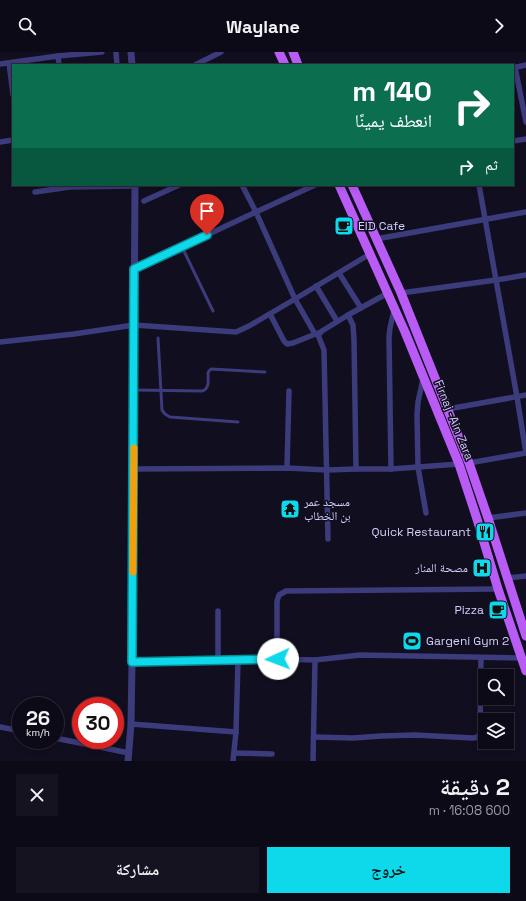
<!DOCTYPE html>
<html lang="ar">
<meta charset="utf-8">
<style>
:root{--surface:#0d0a17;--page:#161320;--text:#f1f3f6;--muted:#9a9aa1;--line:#2d2b36;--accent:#0dd9ea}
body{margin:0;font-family:"Space Grotesk","Noto Naskh Arabic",sans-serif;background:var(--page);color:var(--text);direction:rtl;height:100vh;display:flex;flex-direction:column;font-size:15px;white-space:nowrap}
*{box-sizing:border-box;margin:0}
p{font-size:13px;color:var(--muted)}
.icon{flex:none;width:22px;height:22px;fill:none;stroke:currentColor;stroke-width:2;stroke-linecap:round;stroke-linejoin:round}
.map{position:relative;height:709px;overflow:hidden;direction:ltr}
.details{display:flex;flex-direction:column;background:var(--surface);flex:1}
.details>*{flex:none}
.hud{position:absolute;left:12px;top:12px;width:502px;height:122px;border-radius:0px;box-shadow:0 2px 6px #0003,0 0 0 1px var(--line);direction:rtl;background:#0b6e4f;color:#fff;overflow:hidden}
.controls{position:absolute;left:478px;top:617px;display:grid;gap:8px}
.controls a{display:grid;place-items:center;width:36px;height:36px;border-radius:0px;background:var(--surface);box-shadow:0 2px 6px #0003,0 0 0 1px var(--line);font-size:20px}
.speed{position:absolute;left:12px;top:645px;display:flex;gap:8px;font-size:20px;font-weight:700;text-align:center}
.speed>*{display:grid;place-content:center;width:52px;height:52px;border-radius:50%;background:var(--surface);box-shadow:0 2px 6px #0003,0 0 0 1px var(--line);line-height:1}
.speed small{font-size:10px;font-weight:400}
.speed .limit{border:6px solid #d22;background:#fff;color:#111}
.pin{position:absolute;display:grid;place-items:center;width:34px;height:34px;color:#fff;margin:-41px -17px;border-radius:50% 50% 50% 0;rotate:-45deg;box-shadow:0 0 4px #0007}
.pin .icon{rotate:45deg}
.me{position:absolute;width:44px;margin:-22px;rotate:268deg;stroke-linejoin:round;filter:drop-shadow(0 0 3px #0008)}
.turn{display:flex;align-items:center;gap:14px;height:84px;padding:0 16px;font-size:18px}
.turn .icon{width:52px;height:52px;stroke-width:2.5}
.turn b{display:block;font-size:28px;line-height:34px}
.then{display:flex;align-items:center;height:38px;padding:0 16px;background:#0003;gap:8px;font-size:15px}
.round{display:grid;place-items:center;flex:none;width:42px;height:42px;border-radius:0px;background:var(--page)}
.head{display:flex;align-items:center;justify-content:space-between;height:68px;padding:0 16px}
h1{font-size:24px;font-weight:600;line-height:30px}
.primary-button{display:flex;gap:8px;margin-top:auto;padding:8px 16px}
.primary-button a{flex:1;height:46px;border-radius:0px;background:var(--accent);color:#111;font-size:16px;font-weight:600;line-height:46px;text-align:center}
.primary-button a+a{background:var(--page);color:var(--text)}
header{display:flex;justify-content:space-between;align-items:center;height:52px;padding:0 16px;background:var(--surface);font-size:18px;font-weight:600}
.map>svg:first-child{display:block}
</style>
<header><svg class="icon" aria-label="forward" viewBox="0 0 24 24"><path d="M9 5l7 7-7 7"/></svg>Waylane<svg class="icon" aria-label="search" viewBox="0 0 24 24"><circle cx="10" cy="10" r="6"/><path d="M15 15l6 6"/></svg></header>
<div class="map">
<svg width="526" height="709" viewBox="0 0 526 709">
<rect width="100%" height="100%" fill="#110e1f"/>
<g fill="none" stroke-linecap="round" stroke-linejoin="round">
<!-- service -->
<g stroke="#3c3b7c" stroke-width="3">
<polyline points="182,195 213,259"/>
<polyline points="158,286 162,358 165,362 170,365 238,370"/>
<path d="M134 338 202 339C210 337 208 327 208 321L209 319 211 317 265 320"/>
</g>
<!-- minor -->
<g stroke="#3c3b7c" stroke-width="5.5">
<polyline points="116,0 117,13"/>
<polyline points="58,4 59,13"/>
<polyline points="9,11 13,43"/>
<polyline points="0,12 58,4 102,0"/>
<polyline points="195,13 221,0"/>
<polyline points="515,15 526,70"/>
<polyline points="513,16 526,13"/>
<polyline points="513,89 526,87"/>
<polyline points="0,90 13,88"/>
<polyline points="242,133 256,160 295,247 315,282"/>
<polyline points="35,140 70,135 135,134"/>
<polyline points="144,149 179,133"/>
<polyline points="376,187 526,160"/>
<polyline points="134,217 256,160 315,133"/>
<polyline points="339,221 361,256"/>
<polyline points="316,234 337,269"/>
<polyline points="401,241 496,228 526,223"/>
<polyline points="270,262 284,289 287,292 293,291 318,281"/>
<polyline points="348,263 388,241"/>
<polyline points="0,290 74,282 134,273 236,280 249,274 295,247 370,202"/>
<polyline points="423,327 418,350 417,363 418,415 426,461"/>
<polyline points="448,357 526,343"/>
<polyline points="469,411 526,401 517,345 479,133"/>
<polyline points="287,416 289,339"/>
<polyline points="133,417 287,416 327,418 356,417 391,417 459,412"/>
<polyline points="391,417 389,285 390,276 394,258"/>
<polyline points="488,466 526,461"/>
<polyline points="328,487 324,298 318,283 322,279 348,263 353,273 354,287 356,417"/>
<polyline points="507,526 526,524"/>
<polyline points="218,559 218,609"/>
<polyline points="277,607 277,549 279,543 286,539 498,537"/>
<polyline points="132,610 277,607 315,608 360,603 521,606"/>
<polyline points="131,672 236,680"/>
<polyline points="0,675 21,679"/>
<polyline points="314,685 353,686 381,684 415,683 473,686 478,685 480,681 481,606"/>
<polyline points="55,686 129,701"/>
<polyline points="234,701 272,702"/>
<polyline points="233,709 236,680 238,609"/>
<polyline points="313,709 315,608"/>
</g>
<!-- tertiary -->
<g stroke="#3c3b7c" stroke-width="7">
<polyline points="131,0 132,13"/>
<polyline points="128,709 131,672 132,610 135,133"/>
</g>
<!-- primary -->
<g stroke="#b95cf6" stroke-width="9">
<polyline points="279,0 285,13"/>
<polyline points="293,0 298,13"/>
<polyline points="339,133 405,280 459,412 477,467 498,537 526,619"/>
<polyline points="352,133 401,241 469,411 488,466 526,584"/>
</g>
</g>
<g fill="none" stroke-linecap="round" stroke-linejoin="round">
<!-- route casing -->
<g stroke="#088d98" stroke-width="10">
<polyline id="route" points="207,183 134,217 132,610 278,607"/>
</g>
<!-- route -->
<use href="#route" stroke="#0dd9ea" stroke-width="7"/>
<!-- slow -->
<polyline stroke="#f59e0b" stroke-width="7" points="133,520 134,396"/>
</g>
<!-- icons -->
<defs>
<g id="cafe-square" transform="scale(1)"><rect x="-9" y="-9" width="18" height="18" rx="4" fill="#0dd9ea" stroke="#110e1f"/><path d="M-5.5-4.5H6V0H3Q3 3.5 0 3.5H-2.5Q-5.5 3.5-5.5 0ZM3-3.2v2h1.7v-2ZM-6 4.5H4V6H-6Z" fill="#111"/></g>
<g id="temple-square" transform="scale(1)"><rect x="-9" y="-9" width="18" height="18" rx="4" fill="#0dd9ea" stroke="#110e1f"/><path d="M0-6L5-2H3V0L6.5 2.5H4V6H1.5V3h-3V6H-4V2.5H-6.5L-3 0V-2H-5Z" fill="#111"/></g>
<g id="restaurant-square" transform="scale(1)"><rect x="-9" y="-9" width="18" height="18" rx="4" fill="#0dd9ea" stroke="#110e1f"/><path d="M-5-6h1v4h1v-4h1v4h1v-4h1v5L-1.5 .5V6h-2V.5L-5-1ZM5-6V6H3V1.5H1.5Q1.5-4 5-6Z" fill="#111"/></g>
<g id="hospital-square" transform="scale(1)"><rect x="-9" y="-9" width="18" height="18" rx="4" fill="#0dd9ea" stroke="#110e1f"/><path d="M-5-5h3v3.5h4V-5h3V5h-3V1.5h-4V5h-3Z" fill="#111"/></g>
<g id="stadium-square" transform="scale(1)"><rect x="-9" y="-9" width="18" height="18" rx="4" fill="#0dd9ea" stroke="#110e1f"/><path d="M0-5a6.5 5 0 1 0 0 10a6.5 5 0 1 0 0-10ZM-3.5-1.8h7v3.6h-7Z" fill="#111"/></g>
</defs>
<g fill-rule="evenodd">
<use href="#cafe-square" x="344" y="174"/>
<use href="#temple-square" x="290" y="457"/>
<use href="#restaurant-square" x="485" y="480"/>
<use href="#hospital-square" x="482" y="516"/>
<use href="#cafe-square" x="498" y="558"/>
<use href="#stadium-square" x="412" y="589"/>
</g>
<g text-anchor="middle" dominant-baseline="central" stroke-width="3" stroke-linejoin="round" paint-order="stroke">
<!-- poi labels -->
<g font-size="12" fill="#d3cffc" stroke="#110e1f" text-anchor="start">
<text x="358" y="174">EID Cafe</text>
<text x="304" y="450">مسجد عمر<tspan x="304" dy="14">بن الخطاب</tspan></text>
<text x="471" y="480" text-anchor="end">Quick Restaurant</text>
<text x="468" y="516" text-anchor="end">مصحة المنار</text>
<text x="484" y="558" text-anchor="end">Pizza</text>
<text x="426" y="589">Gargeni Gym 2</text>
</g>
<!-- street labels -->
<g font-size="12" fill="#d3cffc" stroke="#110e1f">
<text transform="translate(454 368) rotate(68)">Firnaj -Ain Zara</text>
</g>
</g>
</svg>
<div class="controls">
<a><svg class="icon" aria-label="search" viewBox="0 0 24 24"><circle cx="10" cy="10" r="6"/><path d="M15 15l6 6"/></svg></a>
<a><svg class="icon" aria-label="layers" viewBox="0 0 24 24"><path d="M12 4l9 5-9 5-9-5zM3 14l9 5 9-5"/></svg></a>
</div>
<div class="speed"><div>26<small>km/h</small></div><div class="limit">30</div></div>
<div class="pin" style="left:207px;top:183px;background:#d93025"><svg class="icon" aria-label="arrive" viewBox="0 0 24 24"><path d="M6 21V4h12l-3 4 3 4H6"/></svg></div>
<svg class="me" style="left:278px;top:607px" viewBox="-20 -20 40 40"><circle r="19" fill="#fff"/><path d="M0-13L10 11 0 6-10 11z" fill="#0dd9ea"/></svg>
<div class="hud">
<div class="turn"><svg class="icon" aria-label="right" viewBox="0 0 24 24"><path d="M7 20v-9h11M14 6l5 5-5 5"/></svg><div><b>140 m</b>انعطف يمينًا</div></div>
<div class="then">ثم<svg class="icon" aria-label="right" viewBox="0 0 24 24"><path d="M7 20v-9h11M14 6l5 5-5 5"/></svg></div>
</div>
</div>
<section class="details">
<div class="head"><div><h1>2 دقيقة</h1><p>600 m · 16:08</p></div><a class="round"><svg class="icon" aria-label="close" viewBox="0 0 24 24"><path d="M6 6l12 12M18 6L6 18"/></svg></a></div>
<div class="primary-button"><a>خروج</a><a>مشاركة</a></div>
</section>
